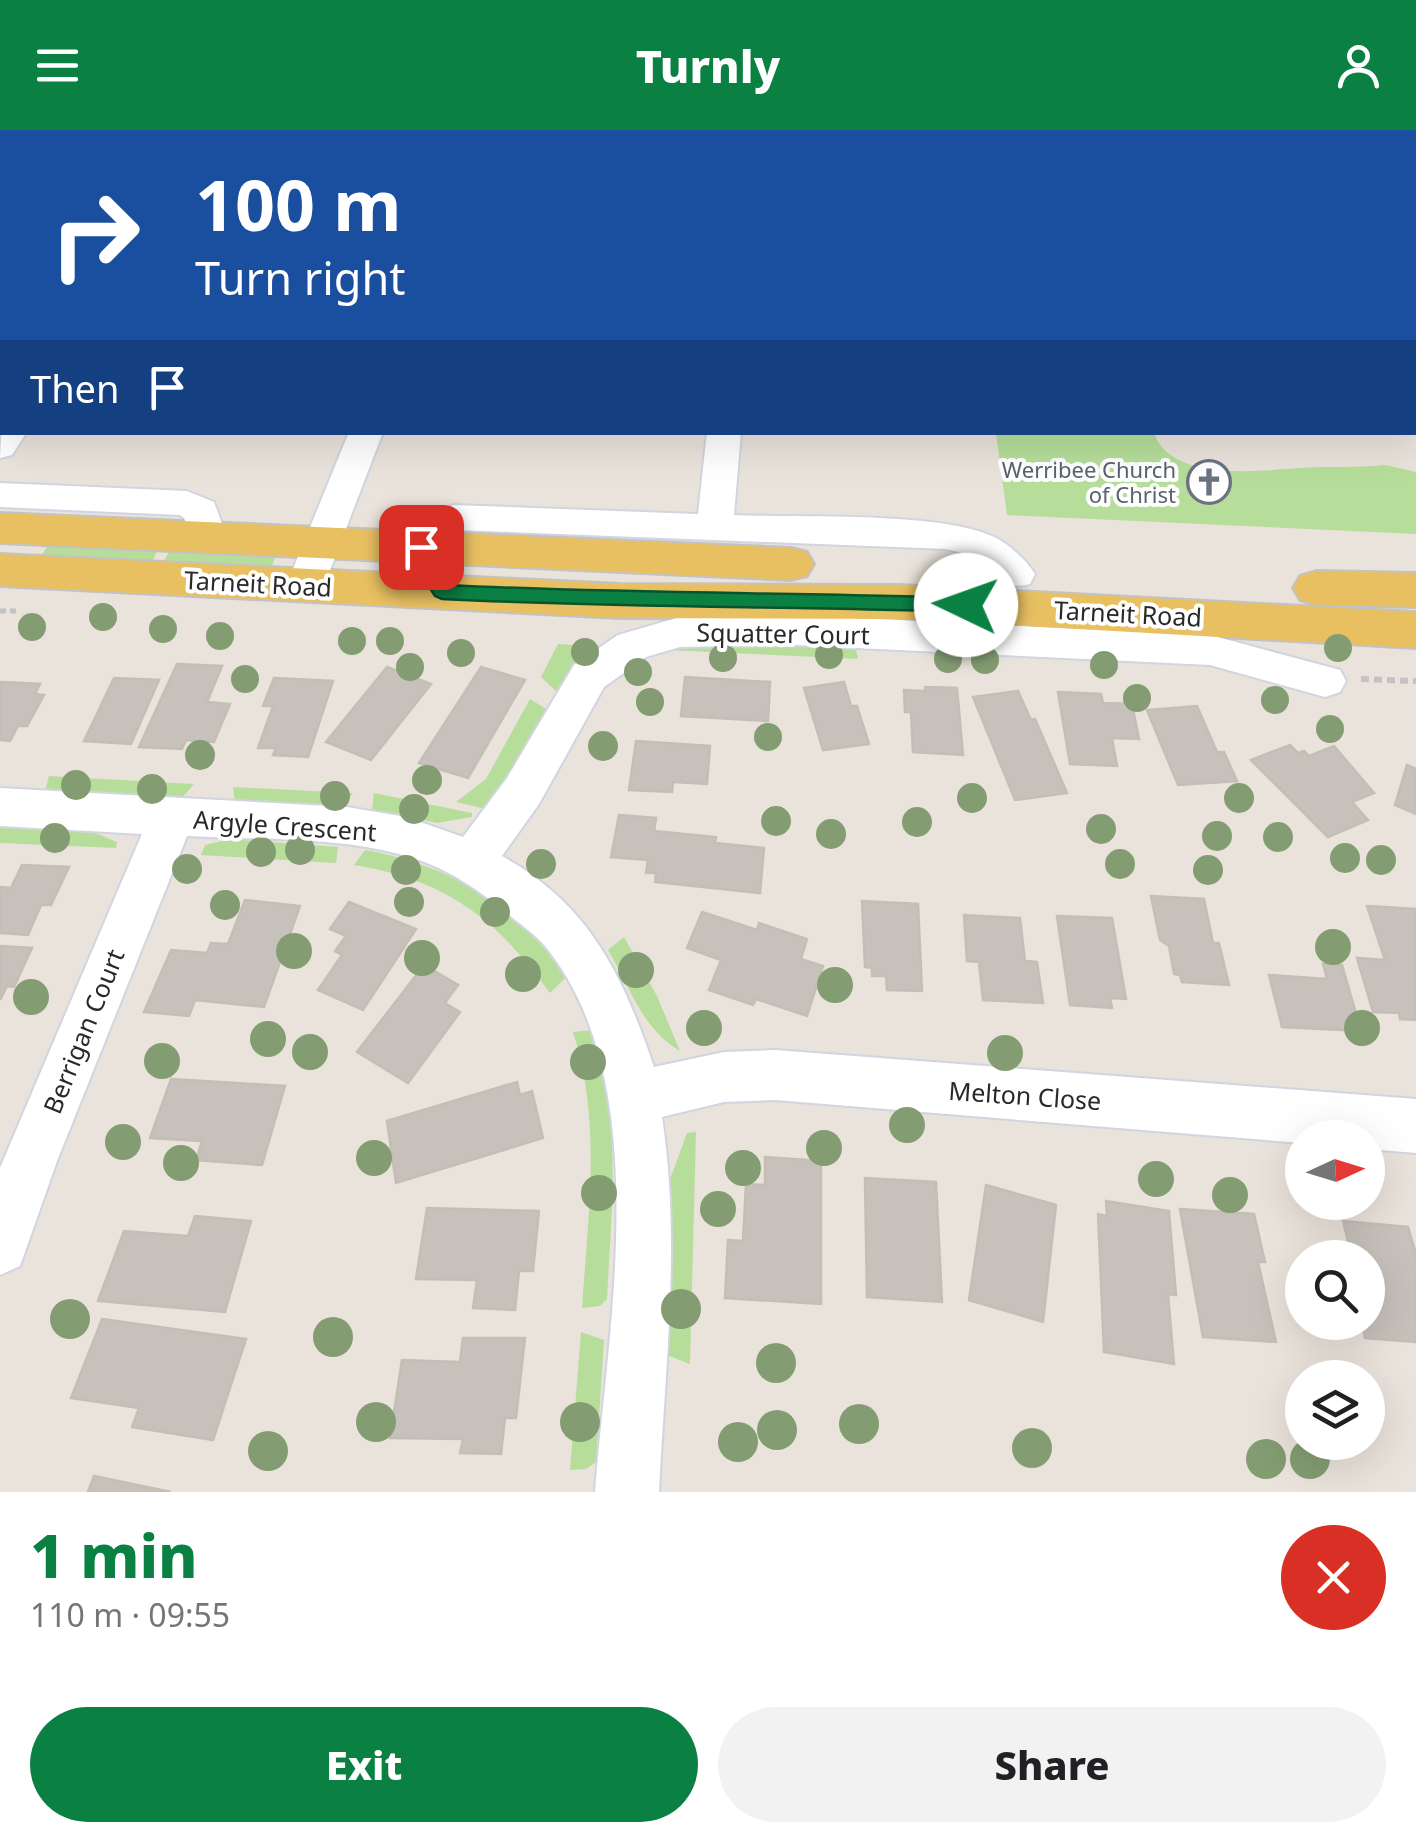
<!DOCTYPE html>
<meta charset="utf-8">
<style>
:root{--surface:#fff;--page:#f2f2f2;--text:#202124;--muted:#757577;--accent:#0b8043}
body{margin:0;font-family:"Noto Sans",sans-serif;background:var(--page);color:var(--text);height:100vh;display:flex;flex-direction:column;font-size:38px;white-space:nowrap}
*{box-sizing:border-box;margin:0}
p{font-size:32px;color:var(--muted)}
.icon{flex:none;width:55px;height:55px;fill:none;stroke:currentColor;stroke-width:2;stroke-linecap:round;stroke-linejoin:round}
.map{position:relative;height:1362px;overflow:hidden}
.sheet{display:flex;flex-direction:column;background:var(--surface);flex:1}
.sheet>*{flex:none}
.banner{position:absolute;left:0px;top:0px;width:1418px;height:305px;box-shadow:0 10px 40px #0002;background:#1a4fa0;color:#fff;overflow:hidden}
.needle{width:65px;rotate:86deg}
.buttons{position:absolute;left:1285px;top:990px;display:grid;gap:20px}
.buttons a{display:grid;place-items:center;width:100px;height:100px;border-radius:50%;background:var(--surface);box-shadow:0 10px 40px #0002;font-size:50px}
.pin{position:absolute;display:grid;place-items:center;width:85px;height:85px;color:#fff;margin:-42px;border-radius:20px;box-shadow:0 5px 15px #0006}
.me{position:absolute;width:110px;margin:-55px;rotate:273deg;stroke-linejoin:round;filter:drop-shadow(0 0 8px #0008)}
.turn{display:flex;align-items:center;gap:35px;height:210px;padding:0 30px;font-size:45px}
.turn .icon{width:130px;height:130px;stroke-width:2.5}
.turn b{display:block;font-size:70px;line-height:85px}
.then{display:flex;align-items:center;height:95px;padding:0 30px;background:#0003;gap:20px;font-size:38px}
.round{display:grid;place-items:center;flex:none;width:105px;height:105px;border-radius:52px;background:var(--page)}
.headline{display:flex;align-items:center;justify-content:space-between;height:170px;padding:0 30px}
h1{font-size:60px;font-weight:800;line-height:75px;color:var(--accent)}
.button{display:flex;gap:20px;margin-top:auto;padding:20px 30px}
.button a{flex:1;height:115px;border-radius:60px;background:var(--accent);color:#fff;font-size:40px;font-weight:800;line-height:115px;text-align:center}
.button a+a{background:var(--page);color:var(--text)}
header{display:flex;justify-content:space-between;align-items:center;height:130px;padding:0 30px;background:var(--accent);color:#fff;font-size:45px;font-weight:800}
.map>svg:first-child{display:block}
</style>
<header><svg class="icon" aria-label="menu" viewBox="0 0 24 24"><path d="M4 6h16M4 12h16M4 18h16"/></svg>Turnly<svg class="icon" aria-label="person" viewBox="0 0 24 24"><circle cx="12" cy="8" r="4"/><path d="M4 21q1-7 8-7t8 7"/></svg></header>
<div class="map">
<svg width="1416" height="1362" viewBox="0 0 1416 1362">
<rect width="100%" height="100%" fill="#eae3db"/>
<!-- green -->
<g fill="#b6de9a">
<path d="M996 303H1154C1171 352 1257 341 1298 338 1327 336 1356 338 1385 335L1416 342V404L1007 385Z"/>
<polygon points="51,411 160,416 151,434 39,429"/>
<polygon points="172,417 277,421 272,436 262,437 162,434"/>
<polygon points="558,514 607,517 559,564 541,547"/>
<polygon points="668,514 855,514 858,529 667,520"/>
<polygon points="530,569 549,581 512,646 486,679 456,672 486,649"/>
<polygon points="49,646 194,654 181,669 45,661"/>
<polygon points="233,657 353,663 343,677 235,673"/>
<polygon points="374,663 472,683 472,687 437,693 372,680"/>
<polygon points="0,696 91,701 117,712 116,718 0,713"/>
<polygon points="230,709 338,717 336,733 201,725 205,715"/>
<path d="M365 720C446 734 522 776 565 848L550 863C496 788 446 750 354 735Z"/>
<path d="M624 807 657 866 680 921C642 899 630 857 608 820Z"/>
<path d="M593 900 611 964 613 1060 607 1169 600 1176 582 1178C588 1085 602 991 573 902Z"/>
<polygon points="696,1002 690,1234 664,1224 669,1052 687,1003"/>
<polygon points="581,1202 604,1210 596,1332 586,1339 570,1340"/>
</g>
<!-- building -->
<g fill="#c6c1ba" stroke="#c5beb5" stroke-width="2.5">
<polygon points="177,534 222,536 207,572 230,574 214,612 186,610 182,619 139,617"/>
<polygon points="387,537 431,554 371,630 326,612"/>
<polygon points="481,537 525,550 468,648 419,633"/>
<polygon points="685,547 770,552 768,591 681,586"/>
<polygon points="114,548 159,550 131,614 84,611"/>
<polygon points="274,548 333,551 308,627 273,625 276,618 258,618 273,576 263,576"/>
<polygon points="0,552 40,554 35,564 44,565 27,596 18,596 10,611 0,610"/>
<polygon points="844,552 851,576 857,576 869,614 823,620 804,558"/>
<polygon points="925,557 957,558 963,625 913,622 911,582 905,582 904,560 925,561"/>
<polygon points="1018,561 1031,590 1035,589 1067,663 1015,670 973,567"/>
<polygon points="1058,562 1101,564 1103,573 1132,574 1139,609 1112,608 1117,636 1070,634"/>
<polygon points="1197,576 1217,622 1224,622 1237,651 1178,655 1147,580"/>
<polygon points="636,611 710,616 707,654 673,652 672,662 629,660"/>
<polygon points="1290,615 1298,623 1304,621 1309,626 1334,616 1374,663 1352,672 1368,690 1328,707 1251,630"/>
<polygon points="1407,635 1416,639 1416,684 1395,675"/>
<polygon points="619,685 656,688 654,701 716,707 715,713 764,718 760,763 655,752 656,743 646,743 648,730 611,727"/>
<polygon points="22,735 69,737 51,775 41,775 28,805 0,803 0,757 11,758"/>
<polygon points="1151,766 1204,769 1213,813 1219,813 1229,855 1182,852 1180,845 1174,844 1169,816 1160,810"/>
<polygon points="245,770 300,776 264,877 195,870 189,886 144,882 171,820 207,823 211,813 228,814"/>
<polygon points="862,771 918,774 922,861 887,860 886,846 872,846 872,838 865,837"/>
<polygon points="349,772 416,799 363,880 318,860 342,825 335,821 346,806 330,799"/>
<polygon points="1367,776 1416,779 1416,890 1400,889 1399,883 1373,882 1357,828 1385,830"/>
<polygon points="702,782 757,800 759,793 807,809 801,829 823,836 807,886 756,869 753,875 709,860 721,830 687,818"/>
<polygon points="964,785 1020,788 1025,831 1037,832 1043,873 983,870 979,832 967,831"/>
<polygon points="1057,786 1112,788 1126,869 1110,868 1112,878 1070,875"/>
<polygon points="0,816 32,818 14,857 7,856 0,870"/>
<polygon points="1323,834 1342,835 1361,901 1282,897 1269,845 1327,849"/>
<polygon points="424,835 458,855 445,873 460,882 408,953 357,922"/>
<polygon points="171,949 285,956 262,1035 196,1030 202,1011 150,1008"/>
<polygon points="517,952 520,965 532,961 543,1008 396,1053 387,991"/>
<polygon points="765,1027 821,1031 821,1174 725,1168 728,1110 743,1111 746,1054 765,1055"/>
<polygon points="865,1048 936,1052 942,1172 867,1167"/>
<polygon points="986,1055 1056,1075 1043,1192 969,1170"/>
<polygon points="1106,1071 1169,1081 1176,1165 1168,1164 1174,1234 1104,1222 1098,1084 1107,1086"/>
<polygon points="427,1078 539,1081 533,1141 519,1141 515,1180 473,1178 477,1150 416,1149"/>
<polygon points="1180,1079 1254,1084 1265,1132 1258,1132 1276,1212 1203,1207"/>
<polygon points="195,1086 251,1091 225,1182 98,1171 124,1101 188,1106"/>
<polygon points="1343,1091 1408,1097 1416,1124 1416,1212 1365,1208 1362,1192 1368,1192 1368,1128 1352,1128"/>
<polygon points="102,1189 246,1209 213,1310 132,1297 139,1278 71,1268"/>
<polygon points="463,1208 525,1208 516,1288 505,1288 501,1324 460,1323 463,1309 390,1308 402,1230 460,1232"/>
<polygon points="94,1346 171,1362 88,1362"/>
</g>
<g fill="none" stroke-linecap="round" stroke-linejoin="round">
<!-- minor casing -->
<g stroke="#d0d5e1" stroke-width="4">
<g id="minor">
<polygon points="561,0 588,0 589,2 563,2"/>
<polygon points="1296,0 1322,0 1323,2 1297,2"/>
<rect x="1415" y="177" width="1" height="20"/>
<polygon points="2,293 2,302 27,302 12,325 0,328"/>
<polygon points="349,302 383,302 324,456 319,466 305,470 291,466 286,456"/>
<path d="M707 302H741L734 385C798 388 944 381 996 408 1010 415 1027 431 1035 444L1030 454C1001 462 993 440 971 427 964 423 954 421 946 419L456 400 442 409C440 430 451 444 461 462L456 472 442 476 428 472C409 441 395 425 416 391L453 375 698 384Z"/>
<polygon points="0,353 187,361 214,372 227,407 221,416 208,420 195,416 184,388 180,385 0,377"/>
<path d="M795 485 1210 505 1340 540 1346 551 1340 562 1325 567 1210 535 795 515 680 517 646 527 604 557 539 674 502 726C591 775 623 847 654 937L724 922 775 920 1416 969V1023L1368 1019V1008H1302V1013L775 970 724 972 662 987C681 1110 665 1238 659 1362H595C607 1199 657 953 545 816 534 803 517 792 504 781 475 757 443 736 406 726 337 706 258 710 187 706L57 1031 20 1136 0 1145V1038L142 704 0 696V658L347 677 406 687 463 707 507 648 574 535 618 505 680 487Z"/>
</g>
</g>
<!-- major casing -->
<g stroke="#c3c3c3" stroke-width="4">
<g id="major">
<polygon points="0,383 791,418 807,422 814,434 807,446 791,450 0,413"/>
<polygon points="0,424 620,454 900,455 1416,482 1416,518 900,489 620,488 0,456"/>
<polygon points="1317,441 1416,443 1416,477 1317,475 1300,470 1293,458 1300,446"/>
</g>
</g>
<!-- path-far2 -->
<polyline stroke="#c3c3c3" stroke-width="4" stroke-dasharray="5 4" stroke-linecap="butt" points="892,2 898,0"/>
<!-- path-far1 -->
<polyline stroke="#c3c3c3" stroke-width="5" stroke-dasharray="6 4" stroke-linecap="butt" points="0,481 19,481"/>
<!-- path -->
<polyline stroke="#c3c3c3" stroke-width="6" stroke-dasharray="8 5" stroke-linecap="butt" points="1361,549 1416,551"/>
<!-- minor -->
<use href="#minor" fill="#fff" fill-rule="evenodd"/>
<!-- major -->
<use href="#major" fill="#e8c062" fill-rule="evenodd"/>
</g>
<!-- trees -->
<g fill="#849c72">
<circle cx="103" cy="487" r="14"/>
<circle cx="32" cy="497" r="14"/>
<circle cx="163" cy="499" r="14"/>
<circle cx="220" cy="506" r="14"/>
<circle cx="352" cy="511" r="14"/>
<circle cx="390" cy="511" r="14"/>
<circle cx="1338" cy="518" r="14"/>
<circle cx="585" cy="522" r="14"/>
<circle cx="461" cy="523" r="14"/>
<circle cx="829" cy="525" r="14"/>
<circle cx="723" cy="528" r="14"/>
<circle cx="948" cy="529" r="14"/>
<circle cx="985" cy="530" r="14"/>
<circle cx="1104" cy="535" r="14"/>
<circle cx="410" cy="537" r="14"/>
<circle cx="638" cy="542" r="14"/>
<circle cx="245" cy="549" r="14"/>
<circle cx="1137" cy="568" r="14"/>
<circle cx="1275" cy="570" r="14"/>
<circle cx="650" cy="572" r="14"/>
<circle cx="1330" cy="599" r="14"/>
<circle cx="768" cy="607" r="14"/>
<circle cx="603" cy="616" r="15"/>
<circle cx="200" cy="625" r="15"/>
<circle cx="427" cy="650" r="15"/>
<circle cx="76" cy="655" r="15"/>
<circle cx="152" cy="659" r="15"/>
<circle cx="335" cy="666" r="15"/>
<circle cx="972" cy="668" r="15"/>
<circle cx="1239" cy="668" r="15"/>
<circle cx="414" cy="679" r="15"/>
<circle cx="776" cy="691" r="15"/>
<circle cx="917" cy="692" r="15"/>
<circle cx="1101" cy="699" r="15"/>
<circle cx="831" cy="704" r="15"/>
<circle cx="1217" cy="706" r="15"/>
<circle cx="1278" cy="707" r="15"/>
<circle cx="55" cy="708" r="15"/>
<circle cx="300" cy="720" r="15"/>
<circle cx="261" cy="722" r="15"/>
<circle cx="1345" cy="728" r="15"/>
<circle cx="1381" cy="730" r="15"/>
<circle cx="541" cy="734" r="15"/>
<circle cx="1120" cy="734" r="15"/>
<circle cx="187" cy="739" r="15"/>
<circle cx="406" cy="740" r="15"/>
<circle cx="1208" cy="740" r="15"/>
<circle cx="409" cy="772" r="15"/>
<circle cx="225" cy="775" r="15"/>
<circle cx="495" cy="782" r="15"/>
<circle cx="1333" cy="817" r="18"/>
<circle cx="294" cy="821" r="18"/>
<circle cx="422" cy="828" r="18"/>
<circle cx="636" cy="840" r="18"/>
<circle cx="523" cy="844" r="18"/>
<circle cx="835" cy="855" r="18"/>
<circle cx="31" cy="867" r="18"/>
<circle cx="704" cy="898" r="18"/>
<circle cx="1362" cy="898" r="18"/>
<circle cx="268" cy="909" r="18"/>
<circle cx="310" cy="922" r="18"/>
<circle cx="1005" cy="923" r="18"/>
<circle cx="162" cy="931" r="18"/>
<circle cx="588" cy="932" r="18"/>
<circle cx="907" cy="995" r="18"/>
<circle cx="123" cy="1012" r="18"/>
<circle cx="824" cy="1018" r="18"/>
<circle cx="374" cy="1028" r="18"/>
<circle cx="181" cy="1033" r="18"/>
<circle cx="743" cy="1038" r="18"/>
<circle cx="1156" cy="1049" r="18"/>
<circle cx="599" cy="1063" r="18"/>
<circle cx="1230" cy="1065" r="18"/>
<circle cx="718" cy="1079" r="18"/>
<circle cx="681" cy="1179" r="20"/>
<circle cx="70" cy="1189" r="20"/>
<circle cx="333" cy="1207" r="20"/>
<circle cx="776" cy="1233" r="20"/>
<circle cx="376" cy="1292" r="20"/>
<circle cx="580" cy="1292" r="20"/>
<circle cx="859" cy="1294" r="20"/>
<circle cx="777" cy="1300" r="20"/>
<circle cx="738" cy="1312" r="20"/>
<circle cx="1032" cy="1318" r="20"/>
<circle cx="268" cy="1321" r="20"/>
<circle cx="1266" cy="1329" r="20"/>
<circle cx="1310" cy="1329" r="20"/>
</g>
<!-- route -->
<path fill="#0b8043" stroke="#07532c" stroke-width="2.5" d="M421 410 431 417V428L448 455C621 464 793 462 966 468L976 475 966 482C791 476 617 478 442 469L435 466 411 428 412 417Z"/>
<!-- icons -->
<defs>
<g id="church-ring" transform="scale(2.25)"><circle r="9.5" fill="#fff" stroke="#6b7280" stroke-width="1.5"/><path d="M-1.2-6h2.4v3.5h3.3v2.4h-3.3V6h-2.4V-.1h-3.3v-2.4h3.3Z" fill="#6b7280"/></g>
</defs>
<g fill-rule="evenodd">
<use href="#church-ring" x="1209" y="352"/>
</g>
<g text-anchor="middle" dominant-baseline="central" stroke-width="8" stroke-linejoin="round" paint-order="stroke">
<!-- far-worship labels -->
<g font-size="22" fill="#5b616d" stroke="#fff" text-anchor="end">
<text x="1176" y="339">Werribee Church<tspan x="1176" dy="25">of Christ</tspan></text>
</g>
<!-- street labels -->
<g font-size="25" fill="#292929" stroke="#fff">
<text transform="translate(258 453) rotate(3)">Tarneit Road</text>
<text transform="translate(1128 483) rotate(3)">Tarneit Road</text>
<text transform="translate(783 503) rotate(1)">Squatter Court</text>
<text transform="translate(285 695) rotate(4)">Argyle Crescent</text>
<text transform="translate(83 901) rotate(-68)">Berrigan Court</text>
<text transform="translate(1025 965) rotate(4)">Melton Close</text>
</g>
</g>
</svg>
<div class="buttons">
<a><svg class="needle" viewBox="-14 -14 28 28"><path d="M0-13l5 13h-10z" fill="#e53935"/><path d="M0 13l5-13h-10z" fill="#757577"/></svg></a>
<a><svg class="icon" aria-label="search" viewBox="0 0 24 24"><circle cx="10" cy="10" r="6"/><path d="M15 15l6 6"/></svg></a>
<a><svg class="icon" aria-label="layers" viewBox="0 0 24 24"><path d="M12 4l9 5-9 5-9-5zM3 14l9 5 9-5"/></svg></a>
</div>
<div class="pin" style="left:421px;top:417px;background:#d93025"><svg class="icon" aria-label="arrive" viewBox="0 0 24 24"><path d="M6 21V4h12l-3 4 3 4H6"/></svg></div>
<svg class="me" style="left:966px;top:475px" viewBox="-20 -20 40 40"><circle r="19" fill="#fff"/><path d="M0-13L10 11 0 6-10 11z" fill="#0b8043"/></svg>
<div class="banner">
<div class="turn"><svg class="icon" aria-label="right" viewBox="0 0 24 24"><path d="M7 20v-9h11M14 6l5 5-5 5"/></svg><div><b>100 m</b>Turn right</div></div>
<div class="then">Then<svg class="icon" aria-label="arrive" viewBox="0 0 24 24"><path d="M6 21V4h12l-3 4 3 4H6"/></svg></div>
</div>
</div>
<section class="sheet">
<div class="headline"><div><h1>1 min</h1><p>110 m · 09:55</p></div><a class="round" style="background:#d93025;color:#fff"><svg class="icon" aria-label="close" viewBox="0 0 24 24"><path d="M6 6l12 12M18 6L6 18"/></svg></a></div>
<div class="button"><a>Exit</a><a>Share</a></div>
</section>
